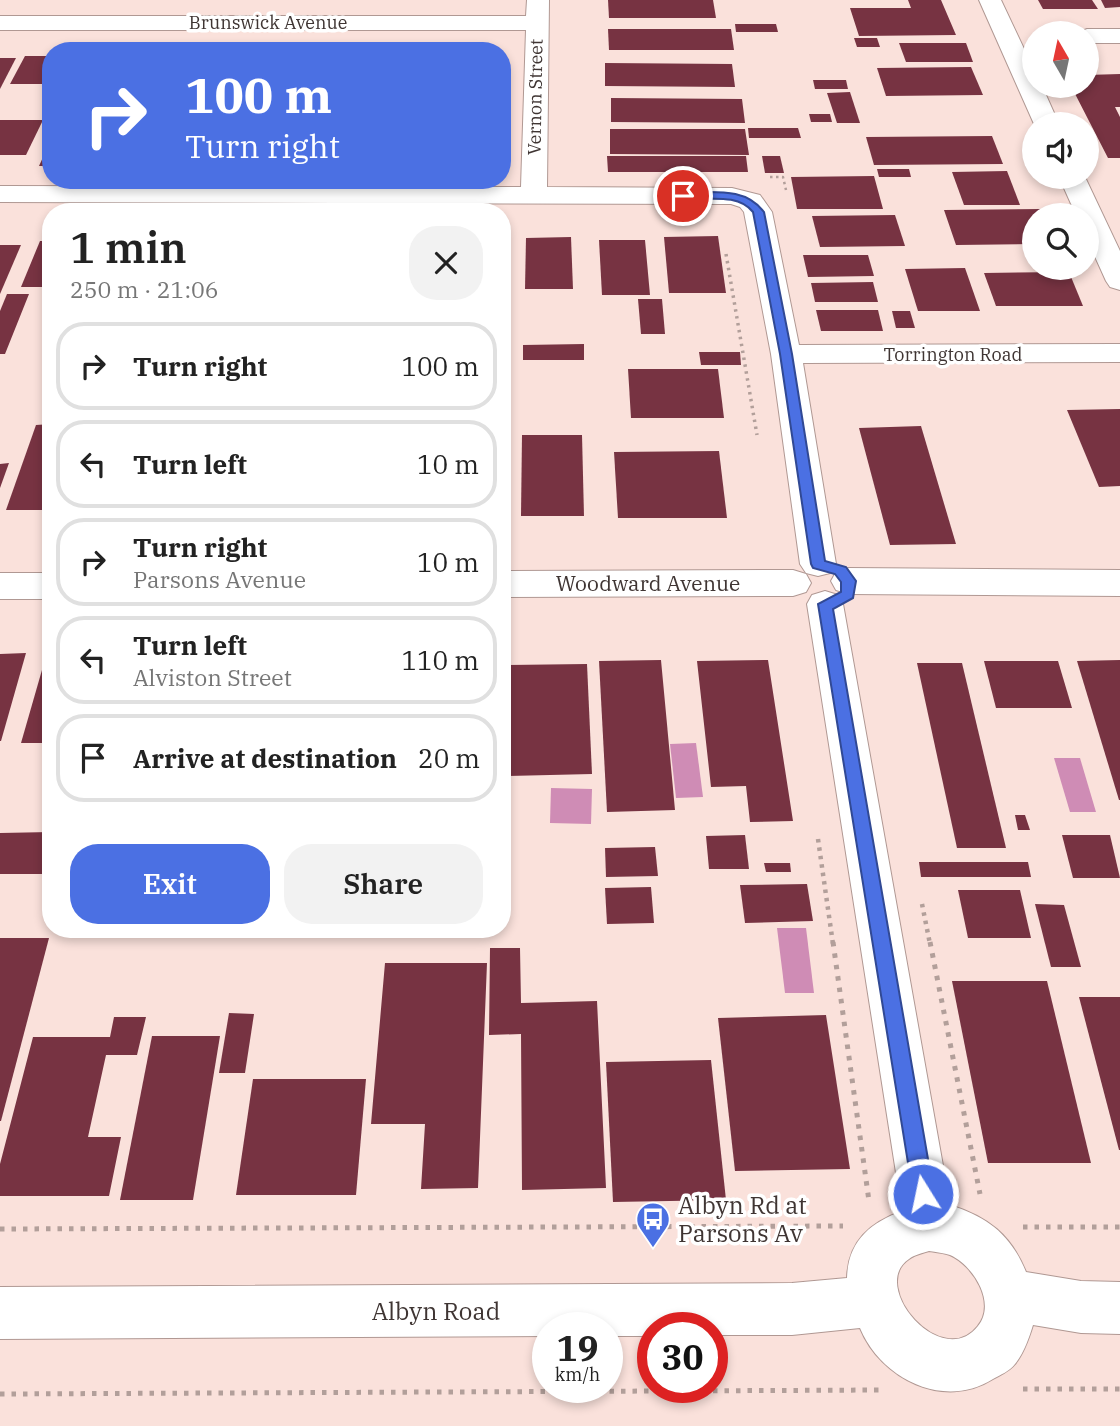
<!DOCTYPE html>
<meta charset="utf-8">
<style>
:root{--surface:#fff;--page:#f2f2f2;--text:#222;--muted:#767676;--line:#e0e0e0;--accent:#4b70e3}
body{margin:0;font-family:"IBM Plex Serif",serif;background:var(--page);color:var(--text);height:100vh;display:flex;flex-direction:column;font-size:26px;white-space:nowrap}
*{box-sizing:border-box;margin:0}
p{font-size:23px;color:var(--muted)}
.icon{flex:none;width:38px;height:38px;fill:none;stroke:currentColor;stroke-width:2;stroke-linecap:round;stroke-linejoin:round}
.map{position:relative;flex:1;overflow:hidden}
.panel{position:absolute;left:42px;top:203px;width:469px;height:735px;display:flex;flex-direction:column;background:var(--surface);border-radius:28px;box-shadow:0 4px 10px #0003}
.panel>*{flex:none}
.hud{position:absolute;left:42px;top:42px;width:469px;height:147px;border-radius:28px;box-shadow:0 4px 10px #0003;background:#4b70e3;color:#fff;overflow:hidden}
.needle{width:46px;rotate:351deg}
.fabs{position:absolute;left:1022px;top:21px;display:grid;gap:14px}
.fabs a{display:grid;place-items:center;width:77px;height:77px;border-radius:50%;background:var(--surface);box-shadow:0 4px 10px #0003;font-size:35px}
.speed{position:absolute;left:532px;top:1312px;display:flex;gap:14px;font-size:35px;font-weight:700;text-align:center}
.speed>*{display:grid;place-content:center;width:91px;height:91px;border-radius:50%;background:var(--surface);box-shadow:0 4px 10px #0003;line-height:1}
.speed small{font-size:18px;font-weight:400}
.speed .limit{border:10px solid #d22;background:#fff;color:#111}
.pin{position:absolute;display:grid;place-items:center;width:60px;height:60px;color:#fff;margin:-30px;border:4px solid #fff;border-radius:50%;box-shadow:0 2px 7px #0007}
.me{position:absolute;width:77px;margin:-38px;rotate:350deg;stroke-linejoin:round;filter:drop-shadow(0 0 5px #0008)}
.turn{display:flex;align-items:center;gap:24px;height:147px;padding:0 28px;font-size:32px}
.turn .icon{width:91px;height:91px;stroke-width:2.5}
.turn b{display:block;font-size:49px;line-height:60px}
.round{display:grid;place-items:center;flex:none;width:74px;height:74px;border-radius:28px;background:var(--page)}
.headline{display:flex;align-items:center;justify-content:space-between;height:119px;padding:0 28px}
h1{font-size:42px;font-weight:600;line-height:52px}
.action{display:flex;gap:14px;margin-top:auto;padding:14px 28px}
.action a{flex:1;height:80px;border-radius:28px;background:var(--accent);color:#fff;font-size:28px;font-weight:600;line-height:80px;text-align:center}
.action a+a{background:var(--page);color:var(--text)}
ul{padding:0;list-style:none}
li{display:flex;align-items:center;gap:21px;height:88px;margin:0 14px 10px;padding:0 14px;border:4px solid var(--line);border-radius:28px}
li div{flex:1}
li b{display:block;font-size:26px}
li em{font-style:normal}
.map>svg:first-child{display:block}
</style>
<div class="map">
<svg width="1120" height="1426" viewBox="0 0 1120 1426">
<rect width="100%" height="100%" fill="#fae1db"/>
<!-- water -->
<g fill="#cf8cb5">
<polygon points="696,743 703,797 676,798 670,744"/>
<polygon points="1054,758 1080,758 1096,812 1070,812"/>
<polygon points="551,788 592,789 591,824 550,823"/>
<polygon points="777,928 806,928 814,993 785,993"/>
</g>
<!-- building -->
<g fill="#773342">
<polygon points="608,0 713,0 716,18 609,18"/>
<polygon points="908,0 941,0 956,35 859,36 850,8 911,8"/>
<polygon points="1038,0 1092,0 1098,9 1043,9"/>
<polygon points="1101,0 1120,0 1120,7 1105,8"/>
<polygon points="735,24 776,24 778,32 736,32"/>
<polygon points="608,29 731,29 734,50 609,50"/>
<polygon points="854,38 877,38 880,47 857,47"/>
<polygon points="899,43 966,43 973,62 906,62"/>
<polygon points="25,56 51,56 51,84 10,84"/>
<polygon points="0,58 16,58 0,89"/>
<polygon points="605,63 732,64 735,87 605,86"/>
<polygon points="971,67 983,95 886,96 877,68"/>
<polygon points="1120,74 1120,107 1115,107 1120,117 1120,158 1108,158 1071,86 1087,86 1087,75"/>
<polygon points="813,80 846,80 848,89 815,89"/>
<polygon points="850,92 860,123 837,123 827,93"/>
<polygon points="611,98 742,99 745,123 611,122"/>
<polygon points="809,114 830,114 832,122 811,122"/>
<polygon points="0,120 43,120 26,155 0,155"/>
<polygon points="748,128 798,128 801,138 749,138"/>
<polygon points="610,129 745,129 749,155 610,154"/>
<polygon points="992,136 1003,164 874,165 866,137"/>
<polygon points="51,140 51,166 39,166"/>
<polygon points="607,156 746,156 748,172 608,172"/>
<polygon points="762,156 780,156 784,173 765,173"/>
<polygon points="877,169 909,169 911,177 879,177"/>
<polygon points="1007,171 1020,205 964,205 952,172"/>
<polygon points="874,176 883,209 797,209 791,177"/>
<polygon points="1041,209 1044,215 1034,215 1034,244 956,245 944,210"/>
<polygon points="895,215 905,246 820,247 812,216"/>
<polygon points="718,236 726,293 669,293 664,237"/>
<polygon points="571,237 573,289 525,289 526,238"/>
<polygon points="599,240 645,240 650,295 602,295"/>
<polygon points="40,241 51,241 51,287 21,287"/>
<polygon points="0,245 21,245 0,294"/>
<polygon points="803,255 868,255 874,276 808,277"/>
<polygon points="965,268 980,311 918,311 905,269"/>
<polygon points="1069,272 1083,306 996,306 984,273"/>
<polygon points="873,282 878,302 815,302 811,283"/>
<polygon points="7,294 29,294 5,354 0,354 0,311"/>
<polygon points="638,299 662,299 665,334 641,334"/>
<polygon points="816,310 878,310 883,331 821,331"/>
<polygon points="892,311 910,311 915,328 896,328"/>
<polygon points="584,344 584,360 523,360 523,345"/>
<polygon points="699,352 740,352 741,365 701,365"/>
<polygon points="628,369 718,369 724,418 631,418"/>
<polygon points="1120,409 1120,486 1099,487 1067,410"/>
<polygon points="502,414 510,414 508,524 502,524"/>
<polygon points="51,424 51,510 6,510 36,425"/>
<polygon points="921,426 956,544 890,545 859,428"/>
<polygon points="522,435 582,435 584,516 521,516"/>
<polygon points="719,451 727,518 618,518 614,452"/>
<polygon points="9,463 0,488 0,464"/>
<polygon points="26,653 1,741 0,741 0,654"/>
<polygon points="661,660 675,810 607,812 599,661"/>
<polygon points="768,660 793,821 750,822 746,786 711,787 697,661"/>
<polygon points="1120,660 1120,800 1119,800 1077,661"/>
<polygon points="984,661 1058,661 1072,708 996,708"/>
<polygon points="44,663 51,663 51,743 21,743"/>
<polygon points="917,663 962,663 1006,848 957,848"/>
<polygon points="587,664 592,774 507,776 507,665"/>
<polygon points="1015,815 1025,815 1030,830 1018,830"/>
<polygon points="51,832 51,851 44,874 0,874 0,833"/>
<polygon points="745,835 749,869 709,869 706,836"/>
<polygon points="1062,835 1110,835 1120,878 1073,878"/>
<polygon points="655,847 658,876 606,877 605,848"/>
<polygon points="919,862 1028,862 1031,877 921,877"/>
<polygon points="764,863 790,863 791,872 766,872"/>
<polygon points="807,884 813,921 745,923 740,885"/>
<polygon points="651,887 654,923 607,924 605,888"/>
<polygon points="958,890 1020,890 1031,938 968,938"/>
<polygon points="1035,904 1064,905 1081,967 1051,967"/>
<polygon points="0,938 49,938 1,1121 0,1121"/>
<polygon points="490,948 520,948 521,1003 597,1001 606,1188 522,1190 521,1034 489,1035"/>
<polygon points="385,963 487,963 478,1188 421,1189 425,1124 371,1124"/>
<polygon points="952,981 1047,981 1091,1163 988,1163"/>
<polygon points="1079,997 1120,997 1120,1150 1119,1150"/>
<polygon points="229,1013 254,1014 245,1073 219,1073"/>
<polygon points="826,1015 850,1169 735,1171 718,1018"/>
<polygon points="114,1017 146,1017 137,1055 106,1055 88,1137 121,1137 109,1196 0,1196 0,1164 33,1037 110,1037"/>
<polygon points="152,1036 220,1036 193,1200 120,1200"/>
<polygon points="711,1060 726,1200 613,1202 606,1062"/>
<polygon points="253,1079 366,1079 356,1195 236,1195"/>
</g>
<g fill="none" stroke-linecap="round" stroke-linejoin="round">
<!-- street casing -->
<g stroke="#b09893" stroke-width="2">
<g id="street">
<polygon points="527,0 549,0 547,187 732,188 760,195 772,212 799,345 1120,344 1120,362 803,363 836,564 830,573 818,576 806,573 800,564 771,354 744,212 740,207 731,204 0,202 0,186 521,187 526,30 0,30 0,16 526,16"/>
<polygon points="979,0 1001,0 1034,70 1034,86 1042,86 1059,124 1034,124"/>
<polygon points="1087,29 1120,29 1120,43 1087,43 1087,33 1077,33"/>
<polygon points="1059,177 1085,177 1120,251 1120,290 1110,287 1106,281 1087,239 1087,215 1076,215"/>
<polygon points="849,568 1120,570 1120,596 849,594 836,590 831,581 836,572"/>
<polygon points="793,570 806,574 811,583 806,592 793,596 502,597 502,571"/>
<rect x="0" y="573" width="51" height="26"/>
<path d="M825 591 838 595 843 604 950 1205C988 1217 1011 1235 1026 1272L1081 1281 1120 1282V1334L1081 1333 1033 1325C1029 1338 1024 1353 1015 1364 1010 1371 1000 1375 993 1379 944 1410 881 1379 860 1328L792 1335H712V1328H653V1336H607V1328H548V1336L0 1339V1287L792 1283 847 1278C848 1241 870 1223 902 1211L807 604 812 595ZM929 1251C936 1252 944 1253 950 1255 973 1265 997 1303 978 1326 942 1372 868 1286 909 1259 914 1255 923 1253 929 1251Z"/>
</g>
</g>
<!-- path-far3 -->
<polyline stroke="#b29f9a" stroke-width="2.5" stroke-dasharray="2.5 3.5" stroke-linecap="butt" points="770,177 783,177 786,190"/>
<!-- path-far2 -->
<polyline stroke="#b29f9a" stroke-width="3.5" stroke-dasharray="2.5 4.5" stroke-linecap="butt" points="726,254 757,435"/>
<!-- path-far1 -->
<g stroke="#b29f9a" stroke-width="4.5" stroke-dasharray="3.5 5" stroke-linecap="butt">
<polyline points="818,839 833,944"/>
<polyline points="922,904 930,944"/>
</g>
<!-- path -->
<g stroke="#b29f9a" stroke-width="5" stroke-dasharray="4.5 7" stroke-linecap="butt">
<polyline points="833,942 869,1201"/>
<polyline points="930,942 980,1194"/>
<polyline points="1023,1227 1120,1227"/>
<polyline points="0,1229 843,1226"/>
<polyline points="1023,1389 1120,1389"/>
<polyline points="0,1394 881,1390"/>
</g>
<!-- street -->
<use href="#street" fill="#fff" fill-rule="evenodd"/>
</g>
<!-- route -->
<path fill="#4b70e3" stroke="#314994" stroke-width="2" d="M683 192C712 193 745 186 764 212L792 354 825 561 846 567 856 581 853 598 833 609 934 1194 931 1201 923 1204 916 1201 913 1194 818 604 841 592V582L835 574 813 568 811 564 780 354 753 212C736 191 703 202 679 198L677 196Z"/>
<!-- icons -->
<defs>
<g id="bus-pin" transform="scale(1.75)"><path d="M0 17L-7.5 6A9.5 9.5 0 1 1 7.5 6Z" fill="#4b70e3" stroke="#fff"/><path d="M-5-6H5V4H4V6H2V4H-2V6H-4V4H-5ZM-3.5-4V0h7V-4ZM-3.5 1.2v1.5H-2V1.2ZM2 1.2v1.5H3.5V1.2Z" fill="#fff"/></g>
</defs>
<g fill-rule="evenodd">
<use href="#bus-pin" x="653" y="1219"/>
</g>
<g text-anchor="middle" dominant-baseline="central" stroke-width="7" stroke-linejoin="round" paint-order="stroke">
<!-- far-street labels -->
<g font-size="18" fill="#3f3533" stroke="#fff">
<text x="268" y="22">Brunswick Avenue</text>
<text transform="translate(535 97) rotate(-89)">Vernon Street</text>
<text x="953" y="354">Torrington Road</text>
</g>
<!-- street labels -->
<g font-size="21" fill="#3f3533" stroke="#fff">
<text x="648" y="583">Woodward Avenue</text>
</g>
<!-- near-poi labels -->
<g font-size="24" fill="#3f3533" stroke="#fff" text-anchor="start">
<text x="678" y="1205">Albyn Rd at<tspan x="678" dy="28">Parsons Av</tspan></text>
</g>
<!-- near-street labels -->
<g font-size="24" fill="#3f3533" stroke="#fff">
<text x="436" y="1311">Albyn Road</text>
</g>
</g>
</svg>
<div class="fabs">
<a><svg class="needle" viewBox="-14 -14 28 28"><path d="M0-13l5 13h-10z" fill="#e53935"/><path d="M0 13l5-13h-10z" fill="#767676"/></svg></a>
<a><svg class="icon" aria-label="sound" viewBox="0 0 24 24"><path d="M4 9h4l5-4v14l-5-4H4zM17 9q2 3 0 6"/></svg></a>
<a><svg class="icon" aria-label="search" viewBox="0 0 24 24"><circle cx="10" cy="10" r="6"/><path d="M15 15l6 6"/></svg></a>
</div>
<div class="speed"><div>19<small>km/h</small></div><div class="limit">30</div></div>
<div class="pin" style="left:683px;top:196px;background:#d93025"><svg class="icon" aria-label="arrive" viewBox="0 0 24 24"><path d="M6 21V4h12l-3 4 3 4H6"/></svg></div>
<svg class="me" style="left:923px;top:1194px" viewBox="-20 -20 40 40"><circle r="17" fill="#4b70e3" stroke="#fff" stroke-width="3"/><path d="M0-11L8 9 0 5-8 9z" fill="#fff"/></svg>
<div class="hud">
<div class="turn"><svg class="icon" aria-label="right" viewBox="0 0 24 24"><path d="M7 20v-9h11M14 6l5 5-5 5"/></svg><div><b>100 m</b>Turn right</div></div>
</div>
<section class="panel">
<div class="headline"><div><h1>1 min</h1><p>250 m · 21:06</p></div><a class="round"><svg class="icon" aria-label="close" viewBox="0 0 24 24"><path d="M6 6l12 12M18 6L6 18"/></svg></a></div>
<ul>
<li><svg class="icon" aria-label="right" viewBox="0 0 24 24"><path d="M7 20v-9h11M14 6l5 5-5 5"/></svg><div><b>Turn right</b></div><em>100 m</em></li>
<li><svg class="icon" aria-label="left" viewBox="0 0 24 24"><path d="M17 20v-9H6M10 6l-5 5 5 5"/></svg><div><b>Turn left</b></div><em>10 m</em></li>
<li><svg class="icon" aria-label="right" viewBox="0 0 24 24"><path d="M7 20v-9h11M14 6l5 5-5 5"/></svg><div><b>Turn right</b><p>Parsons Avenue</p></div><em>10 m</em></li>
<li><svg class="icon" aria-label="left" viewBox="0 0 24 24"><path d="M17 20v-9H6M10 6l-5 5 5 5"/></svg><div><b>Turn left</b><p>Alviston Street</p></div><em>110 m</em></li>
<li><svg class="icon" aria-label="arrive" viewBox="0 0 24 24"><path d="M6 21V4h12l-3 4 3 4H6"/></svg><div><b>Arrive at destination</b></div><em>20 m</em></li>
</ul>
<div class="action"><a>Exit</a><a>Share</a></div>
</section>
</div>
